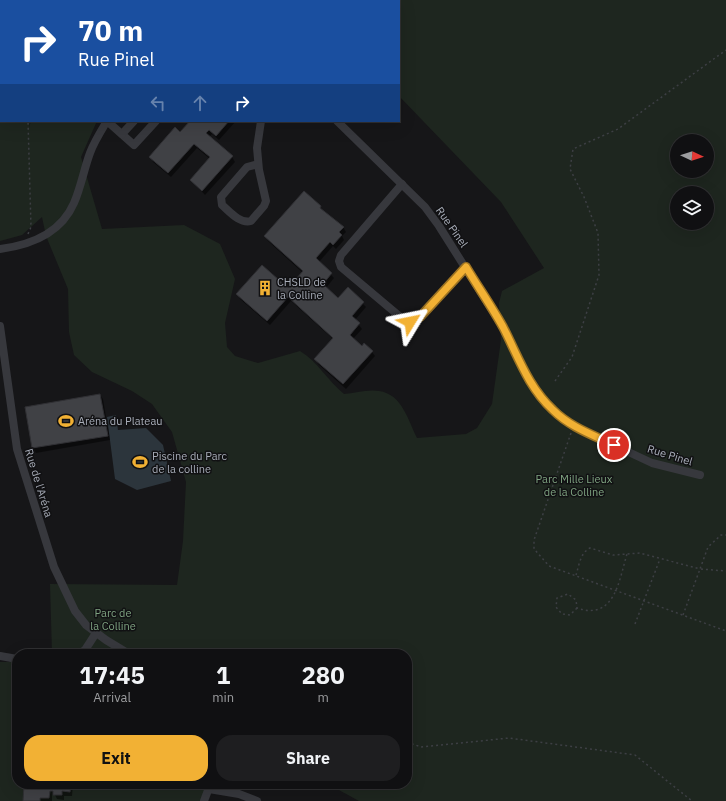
<!DOCTYPE html>
<meta charset="utf-8">
<style>
:root{--surface:#101012;--page:#1e1e20;--text:#f1f3f6;--muted:#9c9d9f;--line:#303032;--accent:#f2b134}
body{margin:0;font-family:"IBM Plex Sans",sans-serif;background:var(--page);color:var(--text);height:100vh;display:flex;flex-direction:column;font-size:15px;white-space:nowrap}
*{box-sizing:border-box;margin:0}
p{font-size:13px;color:var(--muted)}
.icon{flex:none;width:22px;height:22px;fill:none;stroke:currentColor;stroke-width:2;stroke-linecap:round;stroke-linejoin:round}
.map{position:relative;flex:1;overflow:hidden}
.side{position:absolute;left:12px;top:649px;width:400px;height:140px;display:flex;flex-direction:column;background:var(--surface);border-radius:16px;box-shadow:0 4px 16px #0002,0 0 0 1px var(--line)}
.side>*{flex:none}
.top-card{position:absolute;left:0px;top:0px;width:400px;height:122px;box-shadow:0 4px 16px #0002,0 0 0 1px var(--line);background:#1a4fa0;color:#fff;overflow:hidden}
.needle{width:26px;rotate:94deg}
.buttons{position:absolute;left:670px;top:134px;display:grid;gap:8px}
.buttons a{display:grid;place-items:center;width:44px;height:44px;border-radius:50%;background:var(--surface);box-shadow:0 4px 16px #0002,0 0 0 1px var(--line);font-size:20px}
.pin{position:absolute;display:grid;place-items:center;width:34px;height:34px;color:#fff;margin:-17px;border:2px solid #fff;border-radius:50%;box-shadow:0 1px 4px #0007}
.me{position:absolute;width:44px;margin:-22px;rotate:55deg;stroke-linejoin:round;filter:drop-shadow(0 0 3px #0008)}
.turn{display:flex;align-items:center;gap:14px;height:84px;padding:0 12px;font-size:18px}
.turn .icon{width:52px;height:52px;stroke-width:2.5}
.turn b{display:block;font-size:28px;line-height:34px}
.lanes{display:flex;align-items:center;height:38px;padding:0 12px;background:#0003;justify-content:center;gap:20px;direction:ltr}
.lanes .off{opacity:.35}
.eta{display:flex;justify-content:space-evenly;align-items:center;height:68px;text-align:center}
.eta b{font-size:24px;font-weight:800;line-height:28px}
.button{display:flex;gap:8px;margin-top:auto;padding:8px 12px}
.button a{flex:1;height:46px;border-radius:16px;background:var(--accent);color:#111;font-size:16px;font-weight:800;line-height:46px;text-align:center}
.button a+a{background:var(--page);color:var(--text)}
.map>svg:first-child{display:block}
</style>
<div class="map">
<svg width="726" height="801" viewBox="0 0 726 801">
<rect width="100%" height="100%" fill="#161618"/>
<!-- green -->
<g fill="#1e261f" fill-rule="evenodd">
<polygon points="73,0 157,0 72,1"/>
<path d="M366 0H726V801H359L328 784H407V654H52L50 584 177 585 183 541 186 482 172 432 152 404 132 391 92 372 74 355 69 332 68 289 46 236 42 217 22 235 0 241V29L1 121H30L29 128 31 121H97L81 157 102 229 184 225 220 244 235 279 225 323 227 347 235 356 258 363 300 351C317 361 328 381 344 394 355 393 368 389 379 391 402 394 408 420 417 438L466 434 477 428 492 404 501 340 499 303 502 291 544 268 501 202 399 96V1ZM677 141H707V171H677ZM677 193H707V223H677Z"/>
<polygon points="0,662 17,662 17,784 209,784 204,801 0,801"/>
</g>
<!-- water -->
<polygon fill="#2c353c" points="116,415 118,430 146,428 163,445 171,481 137,490 115,479 107,417"/>
<!-- shadow -->
<g fill="#0007">
<polygon points="240,0 263,0 240,1"/>
<polygon points="294,0 310,0 294,1"/>
<polygon points="191,121 236,121 219,140 212,134 209,137 232,157 235,162 205,195 191,180 210,159 197,148 171,177 153,162 151,157 180,133"/>
<polygon points="304,192 323,211 343,227 346,232 342,236 344,240 336,249 333,246 319,262 334,278 326,288 338,299 348,289 366,307 355,320 362,329 353,339 362,347 372,352 375,356 346,389 318,364 316,359 333,339 291,301 270,325 240,299 238,294 288,290 303,273 268,241 265,236"/>
<polygon points="100,395 103,399 110,440 36,453 33,448 26,407"/>
<polygon points="25,784 73,784 72,796 64,796 64,800 57,799 55,795 52,795 52,801 24,801"/>
</g>
<!-- building -->
<g fill="#404145" stroke="#303034">
<polygon points="239,0 255,0 239,1"/>
<polygon points="190,121 229,121 216,136 209,130 206,133 233,156 202,191 190,180 210,157 194,144 168,173 149,157 175,127 180,132"/>
<polygon points="304,191 321,206 320,208 344,227 339,232 342,235 333,245 330,242 316,258 332,273 323,284 338,298 348,287 364,302 352,316 360,323 350,335 362,346 364,343 373,351 343,384 314,359 333,338 288,297 267,321 236,294 262,265 288,288 303,271 264,236"/>
<polygon points="100,394 108,436 32,448 25,407"/>
<polygon points="24,784 71,784 70,792 62,791 62,795 53,795 53,791 50,791 49,798 40,798 40,801 23,801"/>
</g>
<g fill="none" stroke-linecap="round" stroke-linejoin="round">
<!-- path -->
<g stroke="#3d3f44" stroke-width="1.5" stroke-dasharray="2 3" stroke-linecap="butt">
<polyline points="55,1 56,0"/>
<polyline points="319,1 319,0"/>
<polyline points="0,25 1,25"/>
<polyline points="28,234 31,227 28,121"/>
<polyline points="555,381 572,357 599,275 598,233 584,197 570,169 573,149 618,129 726,50"/>
<polyline points="571,433 534,540 534,549 549,566 726,631"/>
<path d="M576 575C579 566 580 553 590 548L613 555 640 553 700 569 708 547 721 535H726"/>
<path d="M577 608 570 615 562 614 556 607 557 598 568 594 576 600 577 608C615 621 619 580 627 554"/>
<polyline points="683,615 700,569 726,571"/>
<polyline points="635,624 660,559"/>
<polyline points="407,742 421,747 509,738 635,755 692,801"/>
</g>
<!-- minor -->
<g stroke="#37383d" stroke-width="8">
<polyline points="211,0 212,1"/>
<polyline points="107,121 134,145 156,121"/>
<polyline points="337,121 425,207 439,226 502,326 520,363 539,396 554,411 573,426 652,463 700,475"/>
<polyline points="122,134 134,121"/>
<path d="M258 164 247 167 221 197 222 205C230 212 240 224 251 221L264 206 266 201 259 170 257 148 261 121"/>
<polyline points="402,184 341,255 339,261 341,267 404,320 409,322 420,317 466,267"/>
<path d="M0 249C31 245 61 233 74 203 81 187 84 169 90 153 94 142 101 131 107 121"/>
<polyline points="0,326 17,449 54,567 75,611 86,625 106,640 129,654"/>
<polyline points="78,654 85,650 96,633"/>
<polyline points="0,656 17,659"/>
<polyline points="209,789 239,794 257,801"/>
<polyline points="204,801 210,785"/>
</g>
</g>
<g fill="none" stroke-linecap="round" stroke-linejoin="round">
<!-- route casing -->
<g stroke="#9d7322" stroke-width="10">
<path id="route" d="M410 322 420 317 466 267C478 287 492 307 503 327 518 356 528 387 553 410 570 427 593 435 614 445"/>
</g>
<!-- route -->
<use href="#route" stroke="#f2b134" stroke-width="7"/>
</g>
<!-- icons -->
<defs>
<g id="building-bare" transform="scale(1.2)"><path d="M-4-6H4V6H1V3H-1V6H-4ZM-2.5-4.3h1.7v1.8h-1.7ZM.8-4.3h1.7v1.8H.8ZM-2.5-1h1.7V.8h-1.7ZM.8-1h1.7V.8H.8Z" fill="#f2b134" stroke="#111113" stroke-width="2.5" paint-order="stroke"/></g>
<g id="stadium-bare" transform="scale(1.2)"><path d="M0-5a6.5 5 0 1 0 0 10a6.5 5 0 1 0 0-10ZM-3.5-1.8h7v3.6h-7Z" fill="#f2b134" stroke="#111113" stroke-width="2.5" paint-order="stroke"/></g>
</defs>
<g fill-rule="evenodd">
<use href="#building-bare" x="265" y="288"/>
<use href="#stadium-bare" x="66" y="421"/>
<use href="#stadium-bare" x="140" y="462"/>
</g>
<g text-anchor="middle" dominant-baseline="central" stroke-width="3" stroke-linejoin="round" paint-order="stroke">
<!-- street labels -->
<g font-size="11" fill="#a8adb8" stroke="#111113">
<text transform="translate(452 227) rotate(55)">Rue Pinel</text>
<text transform="translate(670 455) rotate(17)">Rue Pinel</text>
<text transform="translate(39 483) rotate(73)">Rue de l'Aréna</text>
</g>
<!-- poi labels -->
<g font-size="11" fill="#a8adb8" stroke="#111113" text-anchor="start">
<text x="277" y="282">CHSLD de<tspan x="277" dy="13">la Colline</tspan></text>
<text x="78" y="421">Aréna du Plateau</text>
<text x="152" y="456">Piscine du Parc<tspan x="152" dy="13">de la colline</tspan></text>
</g>
<!-- park labels -->
<g font-size="11" fill="#7fa381" stroke="#111113">
<text x="574" y="479">Parc Mille Lieux<tspan x="574" dy="13">de la Colline</tspan></text>
<text x="113" y="613">Parc de<tspan x="113" dy="13">la Colline</tspan></text>
</g>
</g>
</svg>
<div class="buttons">
<a><svg class="needle" viewBox="-14 -14 28 28"><path d="M0-13l5 13h-10z" fill="#e53935"/><path d="M0 13l5-13h-10z" fill="#9c9d9f"/></svg></a>
<a><svg class="icon" aria-label="layers" viewBox="0 0 24 24"><path d="M12 4l9 5-9 5-9-5zM3 14l9 5 9-5"/></svg></a>
</div>
<div class="pin" style="left:614px;top:445px;background:#d93025"><svg class="icon" aria-label="arrive" viewBox="0 0 24 24"><path d="M6 21V4h12l-3 4 3 4H6"/></svg></div>
<svg class="me" style="left:410px;top:322px" viewBox="-20 -20 40 40"><path d="M0-17L14 15 0 8-14 15z" fill="#f2b134" stroke="#fff" stroke-width="4"/></svg>
<div class="top-card">
<div class="turn"><svg class="icon" aria-label="right" viewBox="0 0 24 24"><path d="M7 20v-9h11M14 6l5 5-5 5"/></svg><div><b>70 m</b>Rue Pinel</div></div>
<div class="lanes"><svg class="icon off" aria-label="left" viewBox="0 0 24 24"><path d="M17 20v-9H6M10 6l-5 5 5 5"/></svg><svg class="icon off" aria-label="ahead" viewBox="0 0 24 24"><path d="M12 20V5M6 11l6-6 6 6"/></svg><svg class="icon" aria-label="right" viewBox="0 0 24 24"><path d="M7 20v-9h11M14 6l5 5-5 5"/></svg></div>
</div>
<section class="side">
<div class="eta">
<div><b>17:45</b><p>Arrival</p></div>
<div><b>1</b><p>min</p></div>
<div><b>280</b><p>m</p></div>
</div>
<div class="button"><a>Exit</a><a>Share</a></div>
</section>
</div>
